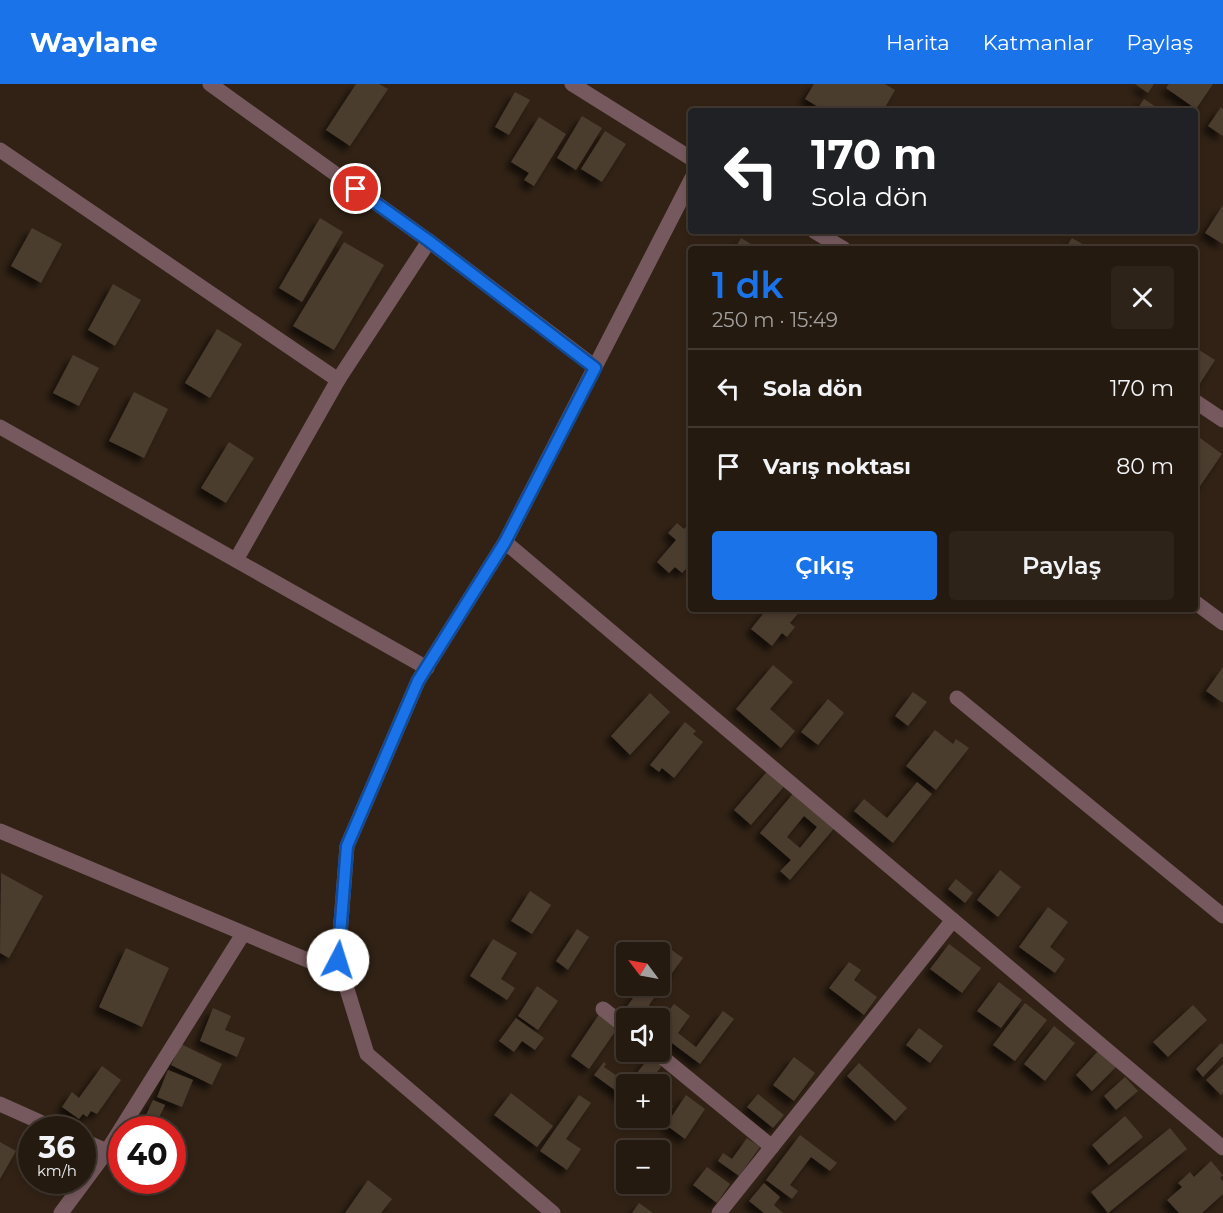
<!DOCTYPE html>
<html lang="tr">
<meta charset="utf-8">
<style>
:root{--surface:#251a10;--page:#2d2319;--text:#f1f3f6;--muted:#a3a19f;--line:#423830;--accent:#1a73e8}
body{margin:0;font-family:Montserrat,sans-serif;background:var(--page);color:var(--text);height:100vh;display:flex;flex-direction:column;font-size:22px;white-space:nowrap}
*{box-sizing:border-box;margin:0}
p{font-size:20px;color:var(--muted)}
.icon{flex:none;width:33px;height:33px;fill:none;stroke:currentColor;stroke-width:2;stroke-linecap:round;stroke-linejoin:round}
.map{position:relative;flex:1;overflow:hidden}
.drawer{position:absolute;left:688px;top:162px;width:510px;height:366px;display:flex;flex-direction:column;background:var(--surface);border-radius:6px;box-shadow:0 3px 9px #0003,0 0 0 2px var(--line)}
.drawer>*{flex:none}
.hud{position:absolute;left:688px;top:24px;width:510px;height:126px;border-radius:6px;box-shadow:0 3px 9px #0003,0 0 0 2px var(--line);background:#202124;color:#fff;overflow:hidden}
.needle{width:39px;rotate:302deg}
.buttons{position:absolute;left:616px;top:858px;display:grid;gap:12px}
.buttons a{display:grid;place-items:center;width:54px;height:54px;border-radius:6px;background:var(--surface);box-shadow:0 3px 9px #0003,0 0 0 2px var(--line);font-size:30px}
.speed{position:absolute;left:18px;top:1032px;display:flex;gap:12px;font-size:30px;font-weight:700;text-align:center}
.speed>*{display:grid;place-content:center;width:78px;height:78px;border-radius:50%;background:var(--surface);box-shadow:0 3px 9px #0003,0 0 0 2px var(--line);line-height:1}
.speed small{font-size:15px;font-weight:400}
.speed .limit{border:9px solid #d22;background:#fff;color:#111}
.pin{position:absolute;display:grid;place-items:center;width:51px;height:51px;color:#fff;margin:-26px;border:3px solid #fff;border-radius:50%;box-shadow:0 2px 6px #0007}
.me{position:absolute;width:66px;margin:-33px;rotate:5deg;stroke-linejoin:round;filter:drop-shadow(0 0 4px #0008)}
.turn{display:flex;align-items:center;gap:21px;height:126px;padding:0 24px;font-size:27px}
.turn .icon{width:78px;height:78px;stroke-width:2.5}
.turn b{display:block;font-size:42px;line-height:51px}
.round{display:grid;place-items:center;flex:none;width:63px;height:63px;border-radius:6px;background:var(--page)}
.headline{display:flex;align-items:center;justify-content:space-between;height:102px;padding:0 24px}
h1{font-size:36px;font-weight:600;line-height:45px;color:var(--accent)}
.button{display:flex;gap:12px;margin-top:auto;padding:12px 24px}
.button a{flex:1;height:69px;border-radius:6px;background:var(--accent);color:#fff;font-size:24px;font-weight:600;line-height:69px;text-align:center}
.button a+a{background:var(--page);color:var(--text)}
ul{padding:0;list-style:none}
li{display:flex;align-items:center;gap:18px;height:78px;padding:0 24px;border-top:2px solid var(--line)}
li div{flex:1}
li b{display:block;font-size:22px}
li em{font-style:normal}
header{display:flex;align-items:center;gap:36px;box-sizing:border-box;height:84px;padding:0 30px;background:var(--accent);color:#fff}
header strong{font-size:28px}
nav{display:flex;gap:33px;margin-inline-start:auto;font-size:21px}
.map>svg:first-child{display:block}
</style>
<header>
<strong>Waylane</strong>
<nav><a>Harita</a><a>Katmanlar</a><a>Paylaş</a></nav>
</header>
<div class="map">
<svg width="1223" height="1129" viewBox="0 0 1223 1129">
<defs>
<filter id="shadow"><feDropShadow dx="-5.5" dy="5.5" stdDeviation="3" flood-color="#0009"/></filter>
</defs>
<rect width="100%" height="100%" fill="#312215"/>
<!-- building -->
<g fill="#4c3c2e" fill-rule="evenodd" filter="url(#shadow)">
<polygon points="356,0 379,0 388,5 350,62 326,46"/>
<polygon points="814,0 885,0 895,6 883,27 825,27 805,15"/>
<polygon points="1135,0 1154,0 1148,9"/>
<polygon points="1169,0 1213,0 1196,25 1166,4"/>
<polygon points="515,8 530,16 509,51 495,43"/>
<polygon points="1144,15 1162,27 1136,27"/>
<polygon points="1221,23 1223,25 1223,52 1208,42"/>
<polygon points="582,32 602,44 576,86 557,74"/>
<polygon points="539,33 566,50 534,102 524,96 529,89 511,78"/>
<polygon points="605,47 626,60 602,98 581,85"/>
<polygon points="1223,121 1223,160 1205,149"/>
<polygon points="320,134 343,148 302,218 279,204"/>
<polygon points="32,144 62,160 41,199 11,182"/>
<polygon points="741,154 759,165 735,165"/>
<polygon points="1072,154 1086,162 1085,165 1065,165"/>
<polygon points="344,158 384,181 334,266 293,242"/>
<polygon points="113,200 141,216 115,262 88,246"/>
<polygon points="217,245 242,260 210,314 185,299"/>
<polygon points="1196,264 1215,276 1199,301 1196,299"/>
<polygon points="73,271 99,284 79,322 53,309"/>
<polygon points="134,308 168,325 144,374 109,357"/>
<polygon points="1196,351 1222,370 1196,408"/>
<polygon points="229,358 254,374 226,419 201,404"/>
<polygon points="692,436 692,479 682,489 675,483 669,489 657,478 676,456 668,449 677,439 684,445"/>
<polygon points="767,525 802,525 790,539 795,543 787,553 782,549 772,562 751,545"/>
<polygon points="773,581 793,598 770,625 795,647 781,664 736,625"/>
<polygon points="1223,583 1223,619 1206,607"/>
<polygon points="913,608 927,618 908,642 895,632"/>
<polygon points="650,609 670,628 630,671 611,652"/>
<polygon points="828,615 844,629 818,661 801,648"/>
<polygon points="685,638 696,647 693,650 703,658 674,694 662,684 659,688 650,681"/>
<polygon points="935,646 953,660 956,655 969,664 936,706 906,682"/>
<polygon points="770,684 787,699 751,741 734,726"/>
<polygon points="917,698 932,710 893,759 854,727 864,715 887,734"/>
<path d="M796 706 837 741 790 796 780 787 791 776 760 749ZM804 732 817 743 800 764 787 753Z"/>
<polygon points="1000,786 1021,803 998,833 977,816"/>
<polygon points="1,789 43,812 9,874 0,869"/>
<polygon points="956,795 973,809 965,819 948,805"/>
<polygon points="530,807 551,821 532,850 511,837"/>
<polygon points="1048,823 1068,838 1050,863 1065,875 1055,889 1019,863"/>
<polygon points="577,845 589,853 568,886 556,877"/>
<polygon points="493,855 517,869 501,895 515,904 507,916 470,892"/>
<polygon points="949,860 981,884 962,909 930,885"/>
<polygon points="126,864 169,884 142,943 99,923"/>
<polygon points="669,864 683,874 649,921 654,925 647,934 638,934 625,925 642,902 660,902 660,877"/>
<polygon points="849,878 861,886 854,896 877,913 864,931 829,904"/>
<polygon points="999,898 1022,916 1001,944 977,927"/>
<polygon points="537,902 558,917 538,946 518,932"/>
<polygon points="1025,919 1047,936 1015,977 993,961"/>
<polygon points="674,920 690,932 678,949 696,963 723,927 734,935 700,980 660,950 660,938"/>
<polygon points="1193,921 1207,936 1168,973 1153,958"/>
<polygon points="213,924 231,932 225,946 245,954 237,973 200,957"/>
<polygon points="600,929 619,942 589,985 571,972"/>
<polygon points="516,934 544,954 535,966 522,957 514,968 499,957"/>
<polygon points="1054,942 1075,959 1045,997 1024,980"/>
<polygon points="919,944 943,962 930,979 906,961"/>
<polygon points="1221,959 1223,961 1223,972 1203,993 1196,985"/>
<polygon points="181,960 222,980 212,1001 171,981"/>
<polygon points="1100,965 1117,982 1092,1007 1076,991"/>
<polygon points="652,970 664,979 648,1000 628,1000"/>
<polygon points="794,973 815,989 794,1017 773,1001"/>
<polygon points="604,978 606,980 604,983 627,999 627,1015 594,991"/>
<polygon points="859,979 907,1024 895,1037 847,992"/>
<polygon points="1223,980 1223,1009 1221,1011 1206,996"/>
<polygon points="102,982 121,996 97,1030 91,1027 87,1033 83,1030 79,1035 62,1023 72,1008 79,1014"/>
<polygon points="168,986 193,996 182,1023 157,1013"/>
<polygon points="1125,993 1138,1007 1116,1026 1104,1012"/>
<polygon points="511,1009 553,1042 537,1063 494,1031"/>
<polygon points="758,1010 784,1031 773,1044 747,1023"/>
<polygon points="579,1011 591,1019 566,1055 581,1065 567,1086 540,1067"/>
<polygon points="686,1011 705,1025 685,1055 666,1041"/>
<polygon points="660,1013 673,1022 660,1039 653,1034 660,1034"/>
<polygon points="153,1016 165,1021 156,1040 167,1046 148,1046 141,1042"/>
<polygon points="1125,1032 1143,1053 1109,1081 1092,1061"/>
<polygon points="1170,1044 1187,1065 1108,1129 1091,1108"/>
<polygon points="800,1051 837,1079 830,1087 811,1073 790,1101 798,1107 792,1115 766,1096"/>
<polygon points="747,1054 760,1063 739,1092 718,1077 723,1069 732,1075"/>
<polygon points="0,1058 16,1067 0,1095"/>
<polygon points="1211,1077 1223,1091 1220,1094 1223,1097 1223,1110 1202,1129 1179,1129 1167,1116 1182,1103 1178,1099 1190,1088 1194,1093"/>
<polygon points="707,1083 730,1100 717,1119 693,1101"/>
<polygon points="368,1096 392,1115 381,1129 345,1129"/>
<polygon points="764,1099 780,1113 774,1121 783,1129 764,1129 749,1117"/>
<polygon points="639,1119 653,1129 632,1129"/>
</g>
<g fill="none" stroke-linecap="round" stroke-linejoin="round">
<!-- minor -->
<g stroke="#76595e" stroke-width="15">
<polyline points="210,0 429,157 595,283"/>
<polyline points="572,0 692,75"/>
<polyline points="0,66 338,296"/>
<polyline points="814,147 844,165"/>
<polyline points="1196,318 1223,336"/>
<polyline points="0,343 427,584"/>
<polyline points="505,458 1223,1064"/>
<polyline points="236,476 338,296 429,157"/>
<polyline points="1196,519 1223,539"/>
<polyline points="957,614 1223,832"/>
<polyline points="0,747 343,891"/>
<polyline points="603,925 627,944"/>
<polyline points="656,968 772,1063"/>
<polyline points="0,1020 58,1046"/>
<polyline points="82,1056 107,1067"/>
<polyline points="61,1129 107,1067 243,850"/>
<polyline points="719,1129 953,836"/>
</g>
<!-- tertiary -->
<polyline stroke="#76595e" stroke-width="15" points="553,1129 367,970 338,876 347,762 418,597 505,458 692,94"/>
</g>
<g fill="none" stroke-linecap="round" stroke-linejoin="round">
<!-- route casing -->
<g stroke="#114b97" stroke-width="15">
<polyline id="route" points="338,876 347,762 418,597 505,458 595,284 429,157 356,105"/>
</g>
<!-- route -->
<use href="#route" stroke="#1a73e8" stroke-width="10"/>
</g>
</svg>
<div class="buttons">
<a><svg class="needle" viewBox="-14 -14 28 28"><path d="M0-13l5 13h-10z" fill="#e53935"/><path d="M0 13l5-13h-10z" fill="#a3a19f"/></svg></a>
<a><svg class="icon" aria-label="sound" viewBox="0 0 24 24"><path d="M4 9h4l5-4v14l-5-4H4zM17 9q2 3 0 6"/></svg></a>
<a>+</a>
<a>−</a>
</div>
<div class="speed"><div>36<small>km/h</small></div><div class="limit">40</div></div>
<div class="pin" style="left:356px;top:105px;background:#d93025"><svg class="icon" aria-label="arrive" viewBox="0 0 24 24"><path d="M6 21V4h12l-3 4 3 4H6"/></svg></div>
<svg class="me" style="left:338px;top:876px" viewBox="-20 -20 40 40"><circle r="19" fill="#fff"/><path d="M0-13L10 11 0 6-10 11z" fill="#1a73e8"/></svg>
<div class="hud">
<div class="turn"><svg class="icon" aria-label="left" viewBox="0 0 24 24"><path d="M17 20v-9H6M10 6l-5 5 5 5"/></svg><div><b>170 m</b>Sola dön</div></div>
</div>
<section class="drawer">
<div class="headline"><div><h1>1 dk</h1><p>250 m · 15:49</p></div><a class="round"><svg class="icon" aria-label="close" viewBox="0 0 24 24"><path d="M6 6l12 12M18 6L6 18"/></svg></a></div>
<ul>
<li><svg class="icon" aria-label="left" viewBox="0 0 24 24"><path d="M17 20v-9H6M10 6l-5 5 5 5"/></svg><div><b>Sola dön</b></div><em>170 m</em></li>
<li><svg class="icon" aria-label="arrive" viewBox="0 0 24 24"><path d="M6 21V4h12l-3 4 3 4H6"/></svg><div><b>Varış noktası</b></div><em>80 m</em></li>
</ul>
<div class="button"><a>Çıkış</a><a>Paylaş</a></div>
</section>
</div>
